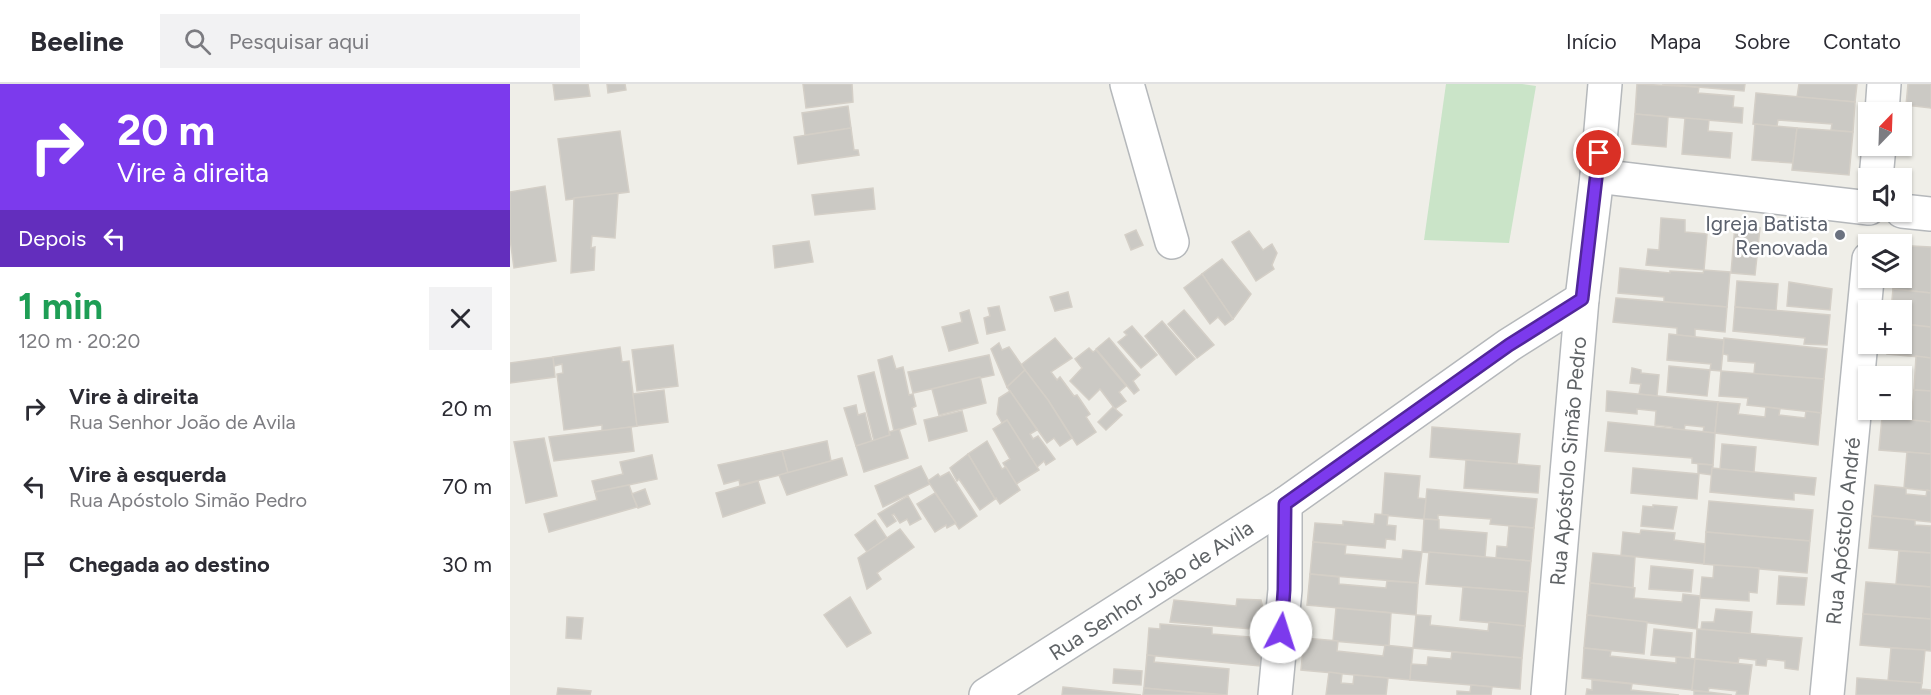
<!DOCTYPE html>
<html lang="pt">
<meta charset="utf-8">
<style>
:root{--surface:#fff;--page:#f2f2f3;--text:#2b2b33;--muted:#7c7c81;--line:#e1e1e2}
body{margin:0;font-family:Figtree,sans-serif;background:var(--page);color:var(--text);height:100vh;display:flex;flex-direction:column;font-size:22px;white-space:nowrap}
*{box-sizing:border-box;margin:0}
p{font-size:20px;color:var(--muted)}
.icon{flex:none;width:33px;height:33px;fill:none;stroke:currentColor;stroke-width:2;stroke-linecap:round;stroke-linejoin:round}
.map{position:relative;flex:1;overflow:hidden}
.side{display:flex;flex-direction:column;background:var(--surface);width:510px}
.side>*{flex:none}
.guide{background:#7c3aed;color:#fff;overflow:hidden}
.needle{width:39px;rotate:23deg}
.controls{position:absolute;left:1348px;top:18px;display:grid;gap:12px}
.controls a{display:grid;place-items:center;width:54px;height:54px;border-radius:0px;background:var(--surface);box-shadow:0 2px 4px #0004;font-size:30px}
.pin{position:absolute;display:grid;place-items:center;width:51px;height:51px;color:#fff;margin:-26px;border:3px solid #fff;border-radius:50%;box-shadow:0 2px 6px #0007}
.me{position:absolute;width:66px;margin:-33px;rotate:5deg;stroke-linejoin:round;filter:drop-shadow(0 0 4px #0008)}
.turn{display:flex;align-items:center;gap:21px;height:126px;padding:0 18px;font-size:27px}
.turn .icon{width:78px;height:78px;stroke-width:2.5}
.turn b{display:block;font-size:42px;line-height:51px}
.then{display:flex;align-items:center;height:57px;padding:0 18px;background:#0003;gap:12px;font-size:22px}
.round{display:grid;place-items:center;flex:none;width:63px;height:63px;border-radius:0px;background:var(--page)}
.head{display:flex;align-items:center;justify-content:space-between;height:102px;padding:0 18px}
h1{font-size:36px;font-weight:700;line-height:45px;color:#1e9e55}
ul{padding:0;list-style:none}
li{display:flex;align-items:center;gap:18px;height:78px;padding:0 18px}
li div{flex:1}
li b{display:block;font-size:22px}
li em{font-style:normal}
header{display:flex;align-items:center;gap:36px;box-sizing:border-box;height:84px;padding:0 30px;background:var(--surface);border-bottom:2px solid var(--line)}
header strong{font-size:28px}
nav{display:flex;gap:33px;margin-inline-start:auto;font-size:21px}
.search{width:420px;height:54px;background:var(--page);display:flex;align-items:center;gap:15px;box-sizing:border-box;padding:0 21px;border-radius:0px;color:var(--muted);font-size:22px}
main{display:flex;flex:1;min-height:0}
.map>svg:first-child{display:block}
</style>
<header>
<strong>Beeline</strong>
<div class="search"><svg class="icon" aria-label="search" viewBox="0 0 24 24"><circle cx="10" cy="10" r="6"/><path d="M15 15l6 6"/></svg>Pesquisar aqui</div>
<nav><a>Início</a><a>Mapa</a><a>Sobre</a><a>Contato</a></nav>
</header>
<main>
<section class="side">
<div class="guide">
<div class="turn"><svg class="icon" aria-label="right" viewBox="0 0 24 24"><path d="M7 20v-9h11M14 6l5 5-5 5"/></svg><div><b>20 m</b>Vire à direita</div></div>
<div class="then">Depois<svg class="icon" aria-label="left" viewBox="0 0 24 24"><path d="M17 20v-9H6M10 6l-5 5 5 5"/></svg></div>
</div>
<div class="head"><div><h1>1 min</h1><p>120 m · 20:20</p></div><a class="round"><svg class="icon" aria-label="close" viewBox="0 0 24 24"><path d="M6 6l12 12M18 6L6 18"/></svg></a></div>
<ul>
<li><svg class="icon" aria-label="right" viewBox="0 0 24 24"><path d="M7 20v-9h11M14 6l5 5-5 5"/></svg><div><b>Vire à direita</b><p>Rua Senhor João de Avila</p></div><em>20 m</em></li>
<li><svg class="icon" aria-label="left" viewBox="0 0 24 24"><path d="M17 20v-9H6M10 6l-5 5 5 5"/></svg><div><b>Vire à esquerda</b><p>Rua Apóstolo Simão Pedro</p></div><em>70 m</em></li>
<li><svg class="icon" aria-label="arrive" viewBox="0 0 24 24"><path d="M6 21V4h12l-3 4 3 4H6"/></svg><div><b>Chegada ao destino</b></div><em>30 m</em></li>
</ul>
</section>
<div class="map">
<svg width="1421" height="611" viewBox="0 0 1421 611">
<rect width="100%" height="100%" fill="#efeee8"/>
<!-- green -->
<polygon fill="#cae4c8" points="936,0 1012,0 1026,2 999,159 914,156"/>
<!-- building -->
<g fill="#cbc9c4" stroke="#d4cfc7" stroke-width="1.5">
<polygon points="43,0 78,0 80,12 45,16"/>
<polygon points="97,0 115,0 116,6 98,9"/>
<polygon points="293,0 342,0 343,18 296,24"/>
<polygon points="1127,0 1189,3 1188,9 1224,12 1223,23 1233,24 1232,39 1125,30"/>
<polygon points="1152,0 1235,0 1234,7"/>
<polygon points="1289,0 1347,0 1345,18 1287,13"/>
<polygon points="1398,0 1421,0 1421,24 1396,21"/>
<polygon points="1246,9 1345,18 1343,48 1321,46 1322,40 1268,36 1267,42 1243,40"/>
<polygon points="338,22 341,44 295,51 292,29"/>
<polygon points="1125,30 1158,33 1156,63 1122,60"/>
<polygon points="1175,34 1199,36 1198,47 1222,49 1220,74 1172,70"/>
<polygon points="1245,40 1287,44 1283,79 1242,76"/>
<polygon points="341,44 344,66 348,66 349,71 288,80 284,53"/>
<polygon points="1287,44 1343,48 1339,91 1282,86"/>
<polygon points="110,47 119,108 56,116 48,55"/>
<polygon points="35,102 46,177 4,184 0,155 0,108"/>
<polygon points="363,104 365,125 305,131 302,111"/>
<polygon points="108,109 105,154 82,152 81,164 85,163 84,186 61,189 64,114"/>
<polygon points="1151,134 1175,136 1175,148 1197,150 1194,186 1136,181 1138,165 1149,166"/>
<polygon points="1225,141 1250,144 1245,191 1221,189"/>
<polygon points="626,146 633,161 621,166 615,151"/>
<polygon points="739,147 753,166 762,160 767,169 762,181 764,185 746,197 722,158"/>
<polygon points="299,157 303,178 265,184 263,162"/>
<polygon points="1402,162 1421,163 1421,209 1383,205 1384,194 1392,194 1392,167"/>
<polygon points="712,175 741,210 723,235 692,190"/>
<polygon points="1110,184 1160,189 1160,187 1193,189 1194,186 1220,188 1217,223 1154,218 1154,213 1108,209"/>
<polygon points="692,190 723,235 715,241 708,233 700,240 674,204"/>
<polygon points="1227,197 1268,200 1266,227 1225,223"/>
<polygon points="1279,198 1322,205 1320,226 1277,222"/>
<polygon points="1383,205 1421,209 1421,243 1392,240 1392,226 1381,226"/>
<polygon points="558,208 562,223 545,227 540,213"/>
<polygon points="1106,214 1217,223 1215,248 1185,245 1185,253 1167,251 1167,244 1103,238"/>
<polygon points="489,222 495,246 477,250 474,234 480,232 478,224"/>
<polygon points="1225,223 1320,231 1317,261 1294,260 1295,254 1223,247"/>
<polygon points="459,226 468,259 439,267 432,243 452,238 450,229"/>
<polygon points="674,226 704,261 687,274 658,240"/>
<polygon points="652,237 685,275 666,291 635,252"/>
<polygon points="1392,240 1421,243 1421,274 1377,270 1378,260 1392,260"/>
<polygon points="622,242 647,271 631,284 608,258 617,251 614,248"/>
<polygon points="1159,250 1214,256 1211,287 1200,286 1201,280 1157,276"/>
<polygon points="545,254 562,274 541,288 547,296 550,293 564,312 567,311 580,330 576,333 586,348 567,361 538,316 511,281"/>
<polygon points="599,254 630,291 623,297 629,306 624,310 586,265"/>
<polygon points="1214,254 1317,265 1314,295 1244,290 1245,279 1218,277 1218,271 1213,270"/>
<polygon points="489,259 492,266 499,263 515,286 497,303 481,265"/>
<polygon points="163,261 168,302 127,307 122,266"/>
<polygon points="110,263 112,278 119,277 127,342 92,347 92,341 54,346 47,290 53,289 52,280 44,282 43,273"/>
<polygon points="579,264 583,268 586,266 616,302 609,308 616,317 605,325 590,305 579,316 560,297 572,284 565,275"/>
<polygon points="479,271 484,291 403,309 398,288"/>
<polygon points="382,272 386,285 393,283 399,311 403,310 406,322 402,324 406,340 384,347 368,276"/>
<polygon points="1406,272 1421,274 1421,307 1404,306"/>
<polygon points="43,273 45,293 0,299 0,279"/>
<polygon points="1159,282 1200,286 1197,312 1157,308"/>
<polygon points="1122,284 1131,286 1131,289 1149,291 1147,312 1129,310 1131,300 1120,299"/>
<polygon points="515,286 538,316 562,354 550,362 544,354 537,359 497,303"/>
<polygon points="1211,287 1314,295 1311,329 1237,321 1238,314 1209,312"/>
<polygon points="364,288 380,351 364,357 348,292"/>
<polygon points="470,293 476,319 429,331 422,305"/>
<polygon points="154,306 158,338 127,342 123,310"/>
<polygon points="1404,306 1421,307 1421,338 1401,336"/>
<polygon points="500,307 527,346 520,350 523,355 528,352 545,375 536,381 534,377 527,383 497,336 492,339 487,330 489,314"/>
<polygon points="1097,307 1208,318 1205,349 1193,348 1194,343 1175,341 1174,347 1162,345 1162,343 1145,341 1146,327 1127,325 1127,330 1096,327"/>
<polygon points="1208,318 1230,320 1228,330 1255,333 1256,323 1270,325 1269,331 1295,334 1296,327 1311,329 1308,361 1205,349"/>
<polygon points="346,321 348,331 355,329 362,358 346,362 334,324"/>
<polygon points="603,323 612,331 596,346 588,338"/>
<polygon points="452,327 457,347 419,357 414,336"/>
<polygon points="1372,333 1421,338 1421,370 1369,366"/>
<polygon points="497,336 529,386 506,400 493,379 500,375 483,345"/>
<polygon points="1098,338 1205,349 1203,381 1182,379 1182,374 1095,367"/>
<polygon points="121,343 124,367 44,377 39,353"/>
<polygon points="922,343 1010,350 1007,380 920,373"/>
<polygon points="389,345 398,374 354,388 346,362 380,351 379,348"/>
<polygon points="34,354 47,412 16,419 4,358"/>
<polygon points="317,357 321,377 278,389 272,367"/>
<polygon points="477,357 492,385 496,383 510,406 490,420 486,414 485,415 458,370"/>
<polygon points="1212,360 1246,363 1244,388 1210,385"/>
<polygon points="272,367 278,389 230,401 229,396 214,400 208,381"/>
<polygon points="1397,368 1421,370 1421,407 1394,404"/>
<polygon points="458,370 485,415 470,426 449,395 447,397 440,384"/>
<polygon points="142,371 147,395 85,408 82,397 113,390 110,378"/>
<polygon points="332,374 337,391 277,411 269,391"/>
<polygon points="956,376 1030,382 1028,409 954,404"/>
<polygon points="1188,380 1203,381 1202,391 1188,389"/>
<polygon points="411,382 420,400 373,423 365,402"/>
<polygon points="1123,384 1189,390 1187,415 1121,409"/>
<polygon points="1202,384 1306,394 1304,411 1284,409 1284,416 1200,408"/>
<polygon points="439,388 467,432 449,445 418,397 428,390 430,393"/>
<polygon points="875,389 910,392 908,414 916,415 914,435 872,431"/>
<polygon points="248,397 255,419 213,433 206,409"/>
<polygon points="119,401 127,423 39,448 34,430 87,416 85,408"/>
<polygon points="1365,401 1396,404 1396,410 1416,412 1417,406 1421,407 1421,438 1362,432"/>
<polygon points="135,405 140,420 128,424 122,410"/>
<polygon points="917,405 1027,415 1024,444 980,440 981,435 928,431 928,436 914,435"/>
<polygon points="425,409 446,439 437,444 436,441 425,448 407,420"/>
<polygon points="398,412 411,435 400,441 397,435 390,439 384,430 382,431 386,437 377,443 368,430"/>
<polygon points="1199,417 1303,426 1300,457 1196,448"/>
<polygon points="1143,421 1167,423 1163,445 1131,442 1133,422 1143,423"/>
<polygon points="865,430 878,431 877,441 886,442 885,456 876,455 875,464 803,458 805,439 833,441 833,437 864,440"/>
<polygon points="1362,432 1405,436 1405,441 1421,442 1421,469 1359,464"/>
<polygon points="914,435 929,436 929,445 977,449 975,473 912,468"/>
<polygon points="365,436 377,454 357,468 345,451"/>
<polygon points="999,442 1024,444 1021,477 986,474 987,462 997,463"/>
<polygon points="390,445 404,463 367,489 371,495 357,505 348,474"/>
<polygon points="1131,446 1165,449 1164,456 1195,460 1194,480 1111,471 1113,448 1130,450"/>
<polygon points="1196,448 1300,457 1297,489 1194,480"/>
<polygon points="803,458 836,461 835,470 892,475 893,466 912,468 908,499 800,490"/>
<polygon points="1389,467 1421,469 1421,503 1386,500"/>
<polygon points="919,468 1021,477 1018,508 916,500"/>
<polygon points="1083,469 1125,473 1123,504 1080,499"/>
<polygon points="1204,481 1249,484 1247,509 1239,508 1239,517 1190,514 1192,493 1203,494"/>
<polygon points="1141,482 1183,486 1181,508 1139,505"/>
<polygon points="800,490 829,493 829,500 876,504 877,497 908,499 906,531 797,521"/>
<polygon points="1269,492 1297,494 1294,521 1267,520"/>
<polygon points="1356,498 1421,503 1421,535 1353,530"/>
<polygon points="1080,499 1125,504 1124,514 1172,518 1173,510 1190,512 1187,545 1077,531"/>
<polygon points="953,503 1018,508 1015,542 950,536"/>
<polygon points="340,513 361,549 337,563 314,531"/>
<polygon points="727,515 751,516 755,533 753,546 660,538 664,516 726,522"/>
<polygon points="826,524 881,529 879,562 823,557"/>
<polygon points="1206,525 1242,528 1240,550 1191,545 1192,538 1204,538"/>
<polygon points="1353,530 1421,535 1421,567 1350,561"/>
<polygon points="906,531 921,532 920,541 978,547 979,538 1015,542 1012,574 903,564"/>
<polygon points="1077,531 1137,538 1134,570 1074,564"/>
<polygon points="57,533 73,534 71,555 56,554"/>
<polygon points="650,540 702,544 702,550 752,554 750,582 637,571 639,544 650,545"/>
<polygon points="1144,545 1182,549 1180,574 1141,571"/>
<polygon points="1187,545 1292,554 1288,586 1275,584 1275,577 1257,575 1256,582 1246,581 1246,576 1229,574 1228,579 1185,575"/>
<polygon points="794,554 828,557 827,567 873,572 875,561 903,564 900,596 791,586"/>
<polygon points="1074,564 1101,567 1100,572 1166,579 1166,573 1185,575 1182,606 1072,594"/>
<polygon points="1381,564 1415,566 1412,599 1378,597"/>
<polygon points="942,568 1012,574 1010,605 900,596 901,580 917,581 918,573 941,575"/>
<polygon points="637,571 645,572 644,578 719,585 717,611 634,604"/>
<polygon points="1185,575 1242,581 1238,611 1226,611 1227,607 1199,604 1198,608 1182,606"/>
<polygon points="604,585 632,587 631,601 603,599"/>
<polygon points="819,588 832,590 831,599 843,600 844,591 878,594 876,611 816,611"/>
<polygon points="1347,594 1412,599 1411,605 1421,606 1421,611 1346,611"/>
<polygon points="1082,596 1122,600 1121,606 1169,611 1076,611 1077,605 1082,606"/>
<polygon points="961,601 982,603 981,611 947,611 947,607 960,608"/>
<polygon points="553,603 631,611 552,611"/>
<polygon points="48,604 81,607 80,611 47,611"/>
<polygon points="634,604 708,611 633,611"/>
<polygon points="1184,607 1198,608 1222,611 1184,611"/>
</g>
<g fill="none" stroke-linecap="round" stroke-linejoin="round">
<!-- minor casing -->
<g stroke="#b5b8bb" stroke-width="36">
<g id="minor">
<polyline points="617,0 662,158"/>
<polyline points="1372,28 1374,0"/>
<polyline points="1087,92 1359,124"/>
<polyline points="1366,94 1369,62"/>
<polyline points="1392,127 1421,130"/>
<polyline points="476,611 775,420 999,261 1072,215"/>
<polyline points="765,611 775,506 775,420"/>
<polyline points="1038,611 1072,215 1087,92 1095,0"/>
<polyline points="1317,611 1359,175"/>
</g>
</g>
<!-- minor -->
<use href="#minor" stroke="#fff" stroke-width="33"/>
</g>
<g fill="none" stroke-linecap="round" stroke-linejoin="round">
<!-- route casing -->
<g stroke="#51269a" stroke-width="15">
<polyline id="route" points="771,548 774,506 775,420 999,261 1072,215 1089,69"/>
</g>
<!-- route -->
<use href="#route" stroke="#7c3aed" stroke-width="10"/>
</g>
<!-- markers -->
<circle fill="#6b7280" stroke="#fff" stroke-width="2" cx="1330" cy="151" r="6"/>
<g text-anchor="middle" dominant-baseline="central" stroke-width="5" stroke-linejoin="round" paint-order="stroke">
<!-- worship labels -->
<g font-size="21" fill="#5b616d" stroke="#fff" text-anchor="end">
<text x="1318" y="139">Igreja Batista<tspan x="1318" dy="24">Renovada</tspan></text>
</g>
<!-- street labels -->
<g font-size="21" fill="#5f6366" stroke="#fff">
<text transform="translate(1058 377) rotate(-85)">Rua Apóstolo Simão Pedro</text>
<text transform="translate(1333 447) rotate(-84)">Rua Apóstolo André</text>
<text transform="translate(641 506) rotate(-33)">Rua Senhor João de Avila</text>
</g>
</g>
</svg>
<div class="controls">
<a><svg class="needle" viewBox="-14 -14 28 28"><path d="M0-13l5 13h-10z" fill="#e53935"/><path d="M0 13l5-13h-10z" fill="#7c7c81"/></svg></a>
<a><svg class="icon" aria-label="sound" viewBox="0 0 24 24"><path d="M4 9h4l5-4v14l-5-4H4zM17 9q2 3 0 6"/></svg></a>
<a><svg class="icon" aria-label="layers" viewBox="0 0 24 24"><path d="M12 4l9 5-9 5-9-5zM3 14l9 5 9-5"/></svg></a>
<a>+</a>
<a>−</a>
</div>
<div class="pin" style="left:1089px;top:69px;background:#d93025"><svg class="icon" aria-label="arrive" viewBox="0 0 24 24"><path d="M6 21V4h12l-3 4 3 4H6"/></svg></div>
<svg class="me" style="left:771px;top:548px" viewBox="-20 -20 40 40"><circle r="19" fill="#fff"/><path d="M0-13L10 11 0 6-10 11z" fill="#7c3aed"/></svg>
</div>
</main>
